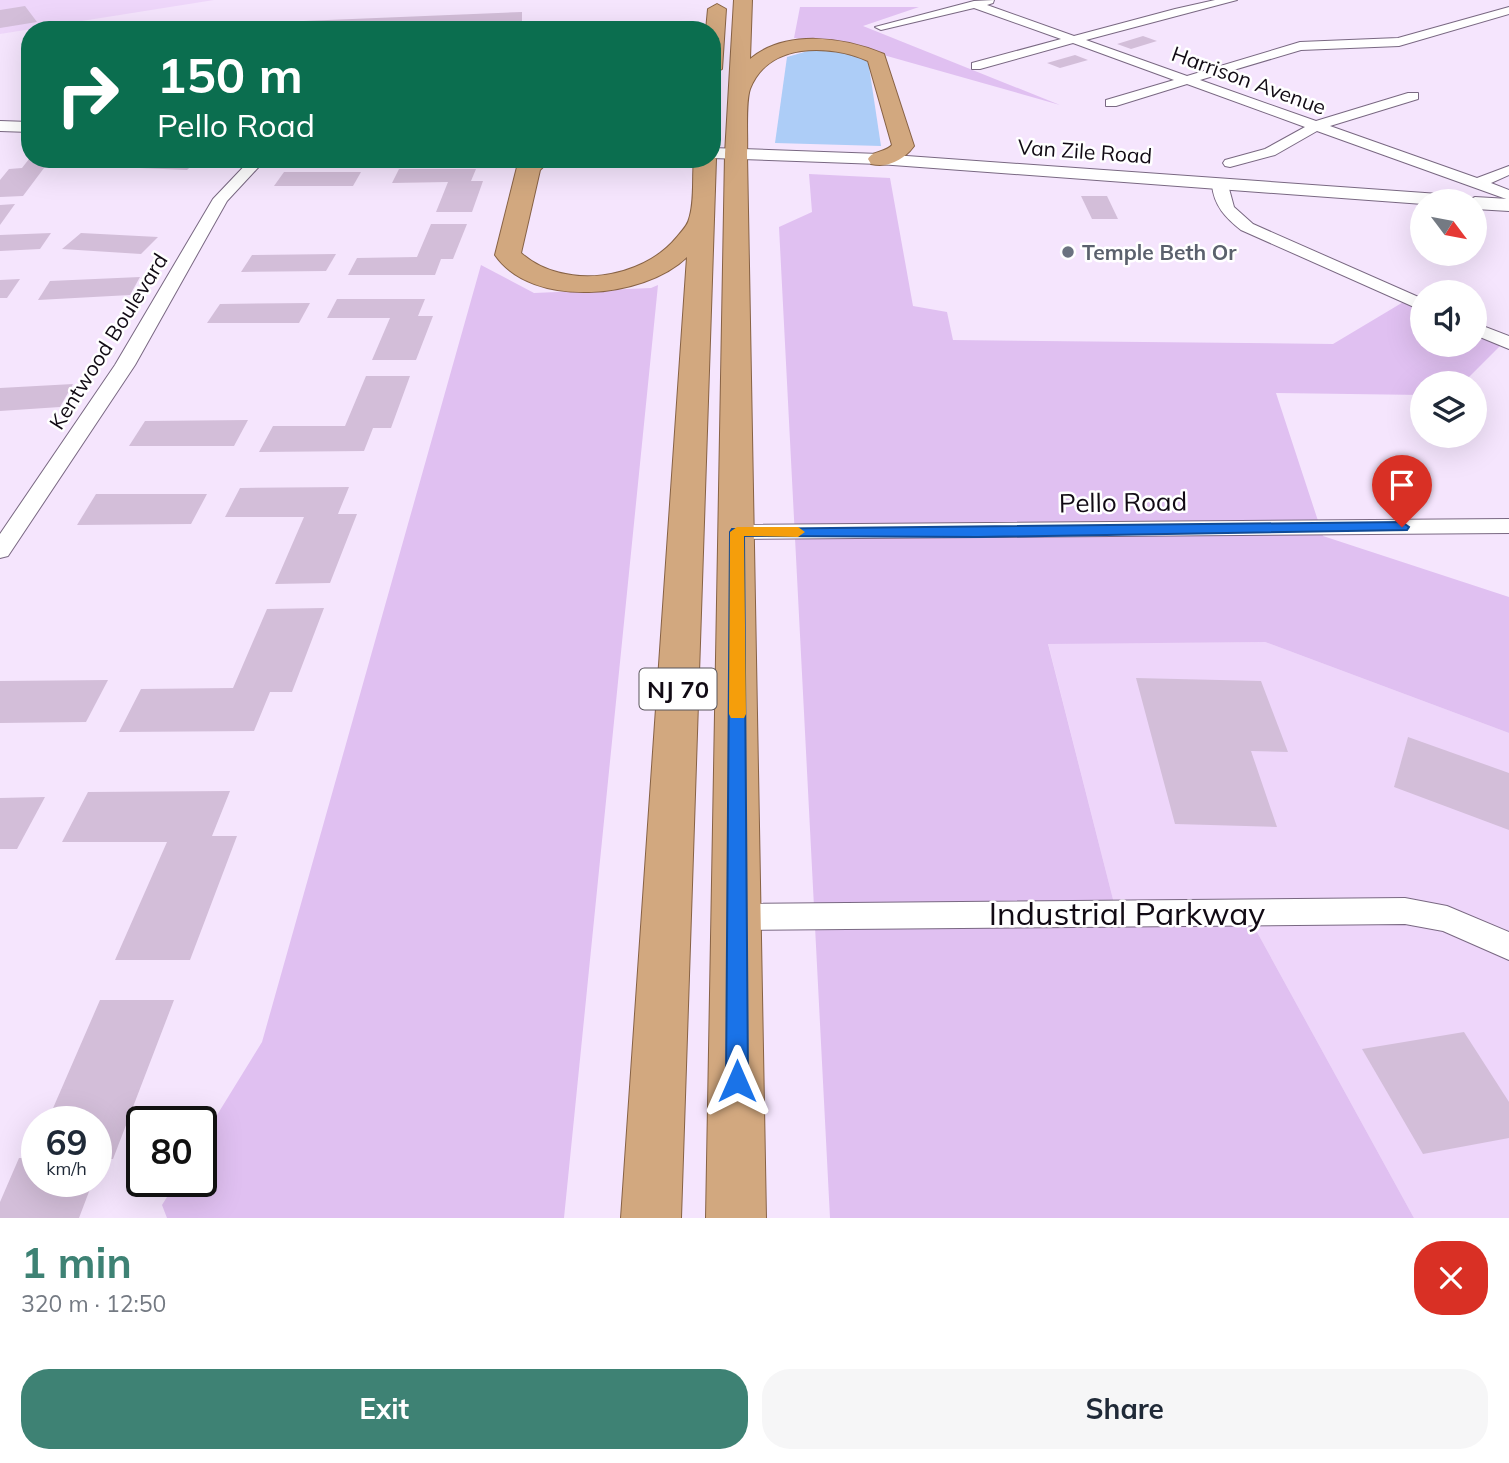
<!DOCTYPE html>
<meta charset="utf-8">
<style>
:root{--surface:#fff;--page:#f6f6f7;--text:#1f2937;--muted:#747a83;--accent:#3e8274}
body{margin:0;font-family:Mulish,sans-serif;background:var(--page);color:var(--text);height:100vh;display:flex;flex-direction:column;font-size:26px;white-space:nowrap}
*{box-sizing:border-box;margin:0}
p{font-size:23px;color:var(--muted)}
.icon{flex:none;width:38px;height:38px;fill:none;stroke:currentColor;stroke-width:2;stroke-linecap:round;stroke-linejoin:round}
.map{position:relative;height:1218px;overflow:hidden}
.sheet{display:flex;flex-direction:column;background:var(--surface);flex:1}
.sheet>*{flex:none}
.top-card{position:absolute;left:21px;top:21px;width:700px;height:147px;border-radius:28px;box-shadow:0 7px 28px #0002;background:#0b6e4f;color:#fff;overflow:hidden}
.needle{width:46px;rotate:122deg}
.fabs{position:absolute;left:1410px;top:189px;display:grid;gap:14px}
.fabs a{display:grid;place-items:center;width:77px;height:77px;border-radius:50%;background:var(--surface);box-shadow:0 7px 28px #0002;font-size:35px}
.speed{position:absolute;left:21px;top:1106px;display:flex;gap:14px;font-size:35px;font-weight:700;text-align:center}
.speed>*{display:grid;place-content:center;width:91px;height:91px;border-radius:50%;background:var(--surface);box-shadow:0 7px 28px #0002;line-height:1}
.speed small{font-size:18px;font-weight:400}
.speed .limit{border:4px solid #111;border-radius:10px;background:#fff;color:#111}
.pin{position:absolute;display:grid;place-items:center;width:60px;height:60px;color:#fff;margin:-72px -30px;border-radius:50% 50% 50% 0;rotate:-45deg;box-shadow:0 0 7px #0007}
.pin .icon{rotate:45deg}
.me{position:absolute;width:77px;margin:-38px;rotate:0deg;stroke-linejoin:round;filter:drop-shadow(0 0 5px #0008)}
.turn{display:flex;align-items:center;gap:24px;height:147px;padding:0 21px;font-size:32px}
.turn .icon{width:91px;height:91px;stroke-width:2.5}
.turn b{display:block;font-size:49px;line-height:60px}
.round{display:grid;place-items:center;flex:none;width:74px;height:74px;border-radius:28px;background:var(--page)}
.summary{display:flex;align-items:center;justify-content:space-between;height:119px;padding:0 21px}
h1{font-size:42px;font-weight:700;line-height:52px;color:var(--accent)}
.action{display:flex;gap:14px;margin-top:auto;padding:14px 21px}
.action a{flex:1;height:80px;border-radius:28px;background:var(--accent);color:#fff;font-size:28px;font-weight:700;line-height:80px;text-align:center}
.action a+a{background:var(--page);color:var(--text)}
.map>svg:first-child{display:block}
</style>
<div class="map">
<svg width="1509" height="1218" viewBox="0 0 1509 1218">
<rect width="100%" height="100%" fill="#f5e5fd"/>
<!-- built -->
<g fill="#eed6fa">
<polygon points="0,0 214,0 0,34"/>
<polygon points="1265,642 1509,733 1509,1218 1414,1218 1246,912 1116,911 1048,643"/>
</g>
<!-- green -->
<g fill="#e0c0f1">
<polygon points="800,7 919,7 863,26 1060,105 841,43 794,38"/>
<polygon points="809,174 890,178 913,306 947,312 953,340 1333,344 1405,301 1423,309 1423,345 1475,345 1475,331 1503,343 1463,383 1423,383 1423,395 1276,393 1323,536 1509,597 1509,733 1265,642 1048,644 1116,911 1246,912 1414,1218 830,1218 779,227 812,212"/>
<polygon points="481,265 534,293 651,288 658,285 564,1218 167,1218 162,1205 177,1181 201,1181 201,1141 262,1042"/>
</g>
<!-- water -->
<polygon fill="#adcdf7" points="815,49 840,51 868,60 881,146 775,143 787,57"/>
<!-- building -->
<g fill="#d3bed9">
<polygon points="25,6 37,22 0,28 0,10"/>
<polygon points="522,12 522,30 252,30 255,23"/>
<polygon points="1143,36 1157,41 1131,49 1117,44"/>
<polygon points="1075,55 1088,60 1060,68 1047,63"/>
<polygon points="29,159 102,159 97,166 44,168 23,196 0,197 0,180 9,169 22,168"/>
<polygon points="125,159 199,159 187,170 116,167"/>
<polygon points="399,169 476,169 471,181 483,181 472,212 436,212 448,182 392,183"/>
<polygon points="284,172 361,172 353,186 274,186"/>
<polygon points="1081,196 1107,196 1118,219 1092,219"/>
<polygon points="15,204 0,225 0,205"/>
<polygon points="431,224 467,224 453,259 441,259 435,275 348,275 357,258 417,257"/>
<polygon points="51,233 40,249 0,251 0,235"/>
<polygon points="81,233 158,237 141,254 62,249"/>
<polygon points="336,254 326,271 241,272 252,255"/>
<polygon points="140,277 130,295 38,300 50,281"/>
<polygon points="20,279 7,298 0,298 0,280"/>
<polygon points="337,299 425,299 418,316 433,316 416,360 372,360 390,318 327,318"/>
<polygon points="310,303 299,323 207,323 220,304"/>
<polygon points="366,376 410,376 391,428 373,428 364,451 259,452 273,426 345,426"/>
<polygon points="73,384 60,407 0,411 0,388"/>
<polygon points="248,420 234,446 129,446 145,421"/>
<polygon points="349,487 338,514 357,514 330,583 275,584 304,517 225,517 240,488"/>
<polygon points="96,494 207,494 191,524 77,525"/>
<polygon points="324,608 292,692 270,692 254,731 119,732 141,689 233,688 267,609"/>
<polygon points="1136,678 1261,681 1288,752 1251,751 1277,827 1175,824"/>
<polygon points="108,680 86,722 0,723 0,681"/>
<polygon points="1408,737 1509,773 1509,830 1394,787"/>
<polygon points="230,791 212,836 237,836 190,960 115,960 167,842 62,842 88,792"/>
<polygon points="45,797 17,849 0,849 0,798"/>
<polygon points="100,1000 174,1000 113,1159 101,1159 96,1172 96,1122 47,1122"/>
<polygon points="1464,1032 1509,1102 1509,1138 1423,1154 1362,1049"/>
<polygon points="37,1146 37,1181 93,1181 79,1218 0,1218 0,1202 19,1158 31,1158"/>
</g>
<g fill="none" stroke-linecap="round" stroke-linejoin="round">
<!-- minor casing -->
<g stroke="#796882" stroke-width="2">
<g id="minor">
<polygon points="994,0 993,3 987,5 1074,36 1175,9 1215,0 1237,0 1086,40 1187,76 1300,42 1398,38 1509,7 1509,14 1399,46 1301,50 1200,80 1316,121 1408,93 1418,93 1418,99 1330,126 1477,178 1509,166 1509,175 1491,183 1509,190 1509,200 1317,131 1275,155 1230,167 1225,166 1223,163 1225,160 1265,149 1305,127 1187,84 1116,106 1106,106 1106,100 1174,80 1073,43 980,69 972,69 972,63 1061,39 974,8 881,30 875,27 974,1"/>
<polygon points="251,159 266,159 227,201 135,365 8,556 0,558 0,534 115,365 213,199"/>
<path d="M1220 180 1228 185 1234 207 1253 224 1423 299V311L1241 230C1226 218 1214 206 1212 185Z"/>
<polygon points="1475,323 1509,336 1509,349 1475,335"/>
<polygon points="1509,519 1509,533 737,539 729,537 726,532 729,527 737,525"/>
<polygon points="1405,898 1447,906 1509,932 1509,960 1443,931 1405,924 738,930 727,926 722,917 727,908 738,904"/>
</g>
</g>
<!-- tertiary casing -->
<g stroke="#796882" stroke-width="2">
<g id="tertiary">
<polygon points="0,121 30,122 30,132 0,131"/>
<polygon points="712,148 879,154 1453,195 1462,201 1423,201 1423,204 879,164 712,158"/>
<polygon points="1475,197 1509,199 1509,211 1475,209 1475,201 1467,201"/>
</g>
</g>
<!-- trunk casing -->
<g stroke="#876245" stroke-width="2">
<g id="trunk">
<path d="M734 0H752L750 59C786 29 844 37 884 54L914 146C904 160 888 168 871 164L868 159C873 150 885 153 892 145L868 61C830 44 768 42 750 89 745 104 748 137 747 154L766 1218H706L725 154Z"/>
<polygon points="717,4 726,9 722,69 712,75 712,30 706,30 708,9"/>
<path d="M712 154 716 159 681 1218H621L687 257C644 299 532 309 495 255L517 167 525 159H551L540 170 521 253C564 291 642 280 677 237 681 232 688 225 689 219 695 202 692 177 694 159H712Z"/>
</g>
</g>
<!-- minor -->
<use href="#minor" fill="#fff" fill-rule="evenodd"/>
<!-- tertiary -->
<use href="#tertiary" fill="#fff" fill-rule="evenodd"/>
<!-- trunk -->
<use href="#trunk" fill="#d2a87f" fill-rule="evenodd"/>
</g>
<!-- route -->
<polygon fill="#1a73e8" stroke="#114b97" stroke-width="2" points="1402,522 1409,527 1407,530 978,537 744,536 748,1081 745,1088 737,1092 729,1088 726,1081 730,532 732,529"/>
<!-- slow -->
<polygon fill="#f59e0b" points="737,527 798,527 805,532 798,537 744,536 746,714 744,718 731,718 729,714 730,532"/>
<!-- markers -->
<circle fill="#6b7280" stroke="#fff" stroke-width="2.5" cx="1068" cy="252" r="7"/>
<g text-anchor="middle" dominant-baseline="central" stroke-width="5" stroke-linejoin="round" paint-order="stroke">
<!-- far-street labels -->
<g font-size="21" fill="#110a14" stroke="#fff">
<text transform="translate(1249 80) rotate(20)">Harrison Avenue</text>
<text transform="translate(1085 151) rotate(4)">Van Zile Road</text>
<text transform="translate(108 341) rotate(-58)">Kentwood Boulevard</text>
</g>
<!-- far-worship labels -->
<g font-size="21" font-weight="bold" fill="#5b616d" stroke="#fff" text-anchor="start">
<text x="1082" y="252">Temple Beth Or</text>
</g>
<!-- shield labels -->
<rect fill="#fff" stroke="#58545a" stroke-width="2" x="639.5" y="668.5" width="77" height="41" rx="5"/>
<g font-size="24" font-weight="bold" fill="#110a14">
<text x="678" y="689">NJ 70</text>
</g>
<!-- street labels -->
<g font-size="26" fill="#110a14" stroke="#fff">
<text transform="translate(1123 502) rotate(-1)">Pello Road</text>
</g>
<!-- near-street labels -->
<g font-size="32" fill="#110a14" stroke="#fff">
<text x="1127" y="913">Industrial Parkway</text>
</g>
</g>
</svg>
<div class="fabs">
<a><svg class="needle" viewBox="-14 -14 28 28"><path d="M0-13l5 13h-10z" fill="#e53935"/><path d="M0 13l5-13h-10z" fill="#747a83"/></svg></a>
<a><svg class="icon" aria-label="sound" viewBox="0 0 24 24"><path d="M4 9h4l5-4v14l-5-4H4zM17 9q2 3 0 6"/></svg></a>
<a><svg class="icon" aria-label="layers" viewBox="0 0 24 24"><path d="M12 4l9 5-9 5-9-5zM3 14l9 5 9-5"/></svg></a>
</div>
<div class="speed"><div>69<small>km/h</small></div><div class="limit">80</div></div>
<div class="pin" style="left:1402px;top:527px;background:#d93025"><svg class="icon" aria-label="arrive" viewBox="0 0 24 24"><path d="M6 21V4h12l-3 4 3 4H6"/></svg></div>
<svg class="me" style="left:737px;top:1081px" viewBox="-20 -20 40 40"><path d="M0-17L14 15 0 8-14 15z" fill="#1a73e8" stroke="#fff" stroke-width="4"/></svg>
<div class="top-card">
<div class="turn"><svg class="icon" aria-label="right" viewBox="0 0 24 24"><path d="M7 20v-9h11M14 6l5 5-5 5"/></svg><div><b>150 m</b>Pello Road</div></div>
</div>
</div>
<section class="sheet">
<div class="summary"><div><h1>1 min</h1><p>320 m · 12:50</p></div><a class="round" style="background:#d93025;color:#fff"><svg class="icon" aria-label="close" viewBox="0 0 24 24"><path d="M6 6l12 12M18 6L6 18"/></svg></a></div>
<div class="action"><a>Exit</a><a>Share</a></div>
</section>
